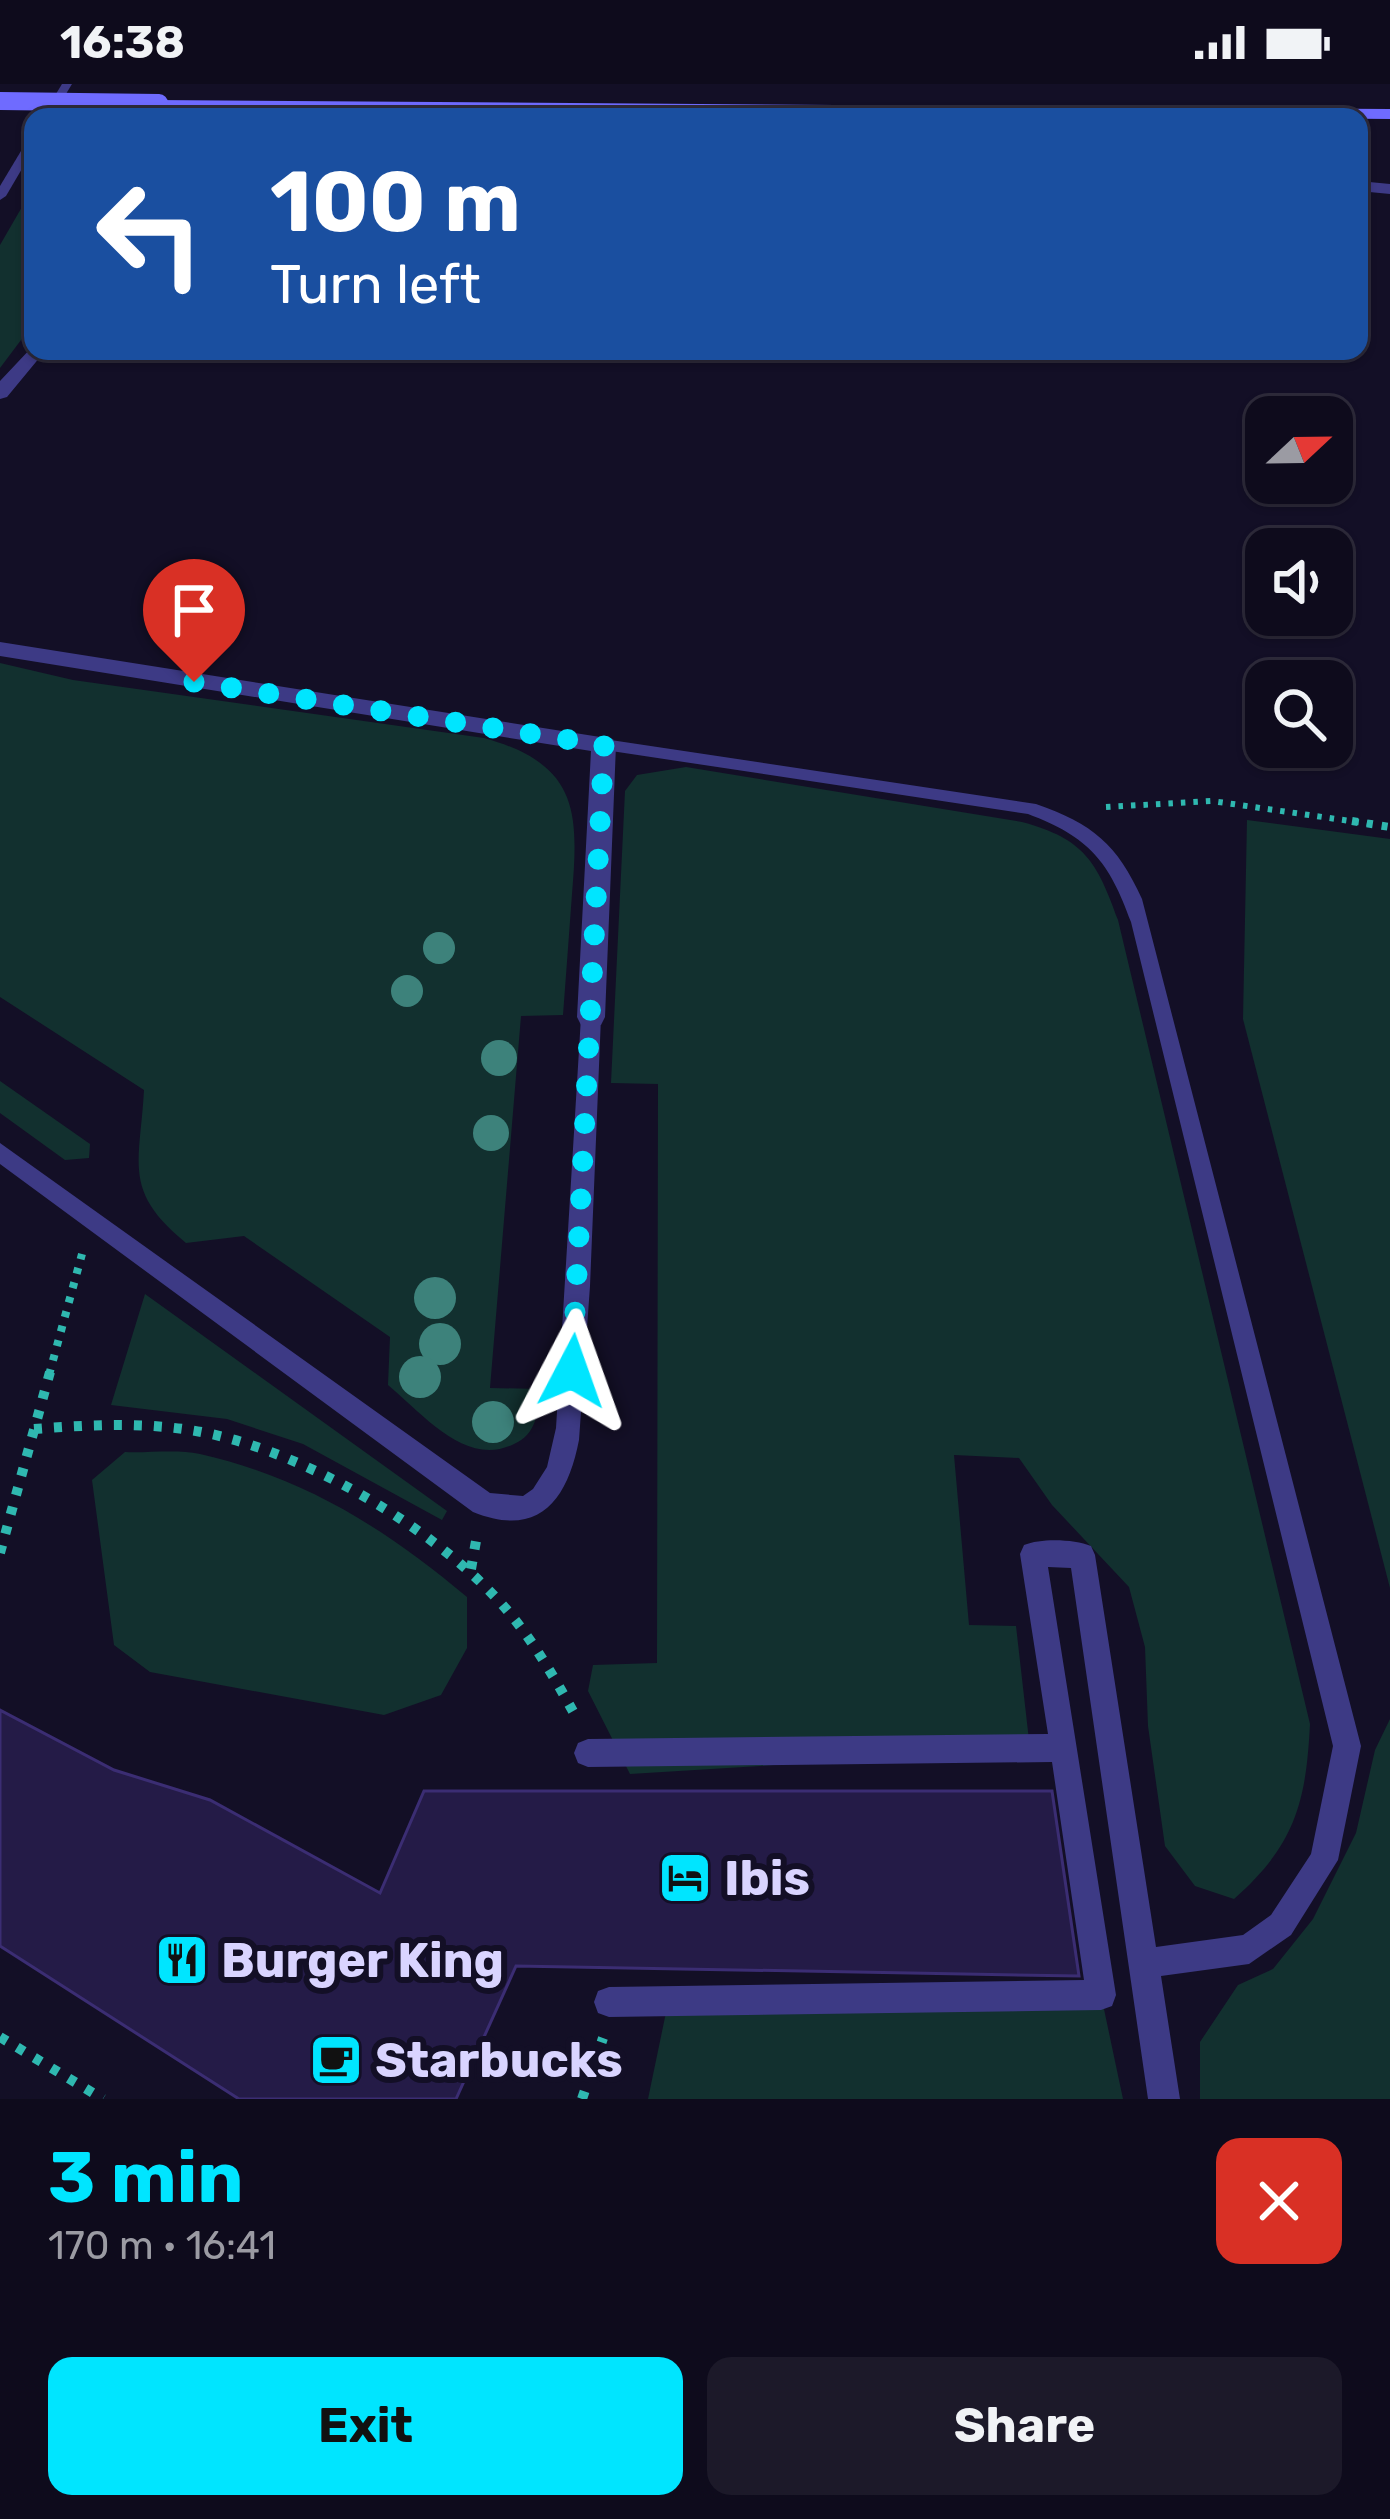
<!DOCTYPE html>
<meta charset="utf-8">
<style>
:root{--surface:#0e0b1c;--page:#1c1929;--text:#f1f3f6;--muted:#9b9ba3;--line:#2e2b3b;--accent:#00e5ff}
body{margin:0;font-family:Rubik,sans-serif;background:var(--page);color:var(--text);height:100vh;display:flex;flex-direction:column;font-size:45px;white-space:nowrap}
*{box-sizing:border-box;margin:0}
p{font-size:39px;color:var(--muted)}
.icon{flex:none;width:66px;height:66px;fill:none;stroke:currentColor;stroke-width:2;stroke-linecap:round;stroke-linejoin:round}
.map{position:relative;height:2015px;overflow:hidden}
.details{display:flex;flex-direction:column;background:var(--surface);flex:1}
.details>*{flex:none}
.guide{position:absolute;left:24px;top:24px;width:1344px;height:252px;border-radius:24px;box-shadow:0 3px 9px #0004,0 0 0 3px var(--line);background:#1a4fa0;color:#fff;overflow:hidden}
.needle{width:78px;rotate:68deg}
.controls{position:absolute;left:1245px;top:312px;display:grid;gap:24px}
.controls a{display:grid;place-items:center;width:108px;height:108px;border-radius:24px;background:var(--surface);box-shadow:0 3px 9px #0004,0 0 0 3px var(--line);font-size:60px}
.pin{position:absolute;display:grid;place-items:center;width:102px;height:102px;color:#fff;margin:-123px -51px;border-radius:50% 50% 50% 0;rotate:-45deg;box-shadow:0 0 12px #0007}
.pin .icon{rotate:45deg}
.me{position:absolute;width:132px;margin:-66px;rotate:4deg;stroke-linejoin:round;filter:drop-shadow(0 0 9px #0008)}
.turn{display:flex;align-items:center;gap:42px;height:252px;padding:0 48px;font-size:54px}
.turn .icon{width:156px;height:156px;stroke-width:2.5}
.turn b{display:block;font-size:84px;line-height:102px}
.round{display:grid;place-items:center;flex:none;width:126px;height:126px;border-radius:24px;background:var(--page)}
.head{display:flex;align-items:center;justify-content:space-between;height:204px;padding:0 48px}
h1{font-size:72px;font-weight:700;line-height:90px;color:var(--accent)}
.primary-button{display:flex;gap:24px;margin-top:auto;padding:24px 48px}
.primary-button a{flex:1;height:138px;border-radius:24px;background:var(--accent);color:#111;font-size:48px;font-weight:700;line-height:138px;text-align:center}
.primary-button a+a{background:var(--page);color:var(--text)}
.status{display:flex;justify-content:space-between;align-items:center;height:84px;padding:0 60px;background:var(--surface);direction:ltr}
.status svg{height:33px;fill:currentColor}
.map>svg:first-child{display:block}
</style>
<div class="status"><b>16:38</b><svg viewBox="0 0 49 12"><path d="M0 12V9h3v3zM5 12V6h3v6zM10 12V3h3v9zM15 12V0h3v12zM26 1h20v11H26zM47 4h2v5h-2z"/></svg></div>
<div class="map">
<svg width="1390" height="2015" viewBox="0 0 1390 2015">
<rect width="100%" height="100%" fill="#130f26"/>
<!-- green -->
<g fill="#12302f">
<polygon points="33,104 33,240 0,284 0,161"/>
<path d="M0 579 73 596 484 654C578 680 579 727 572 810 569 851 566 891 563 931L521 932 490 1304 540 1305C538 1328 537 1350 514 1360 466 1384 423 1330 388 1301L390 1253 244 1152 186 1159C122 1107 140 1080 144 1006L0 913Z"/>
<path d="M686 683 1022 738C1085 755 1097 778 1118 836L1310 1640C1306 1719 1295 1761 1234 1815L1195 1802 1165 1762 1148 1642 1145 1563 1129 1503 1052 1421 1019 1374 954 1371 969 1541 1016 1542 1030 1665 630 1690 588 1607 593 1581 657 1579 658 1000 611 999 625 707 637 691Z"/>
<polygon points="1247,736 1390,755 1390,1504 1243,935"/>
<polygon points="0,997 90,1060 89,1074 65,1076 0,1029"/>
<polygon points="145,1210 447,1427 442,1436 303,1360 227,1335 111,1321"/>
<path d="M125 1368C149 1369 177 1365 200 1370 305 1394 386 1445 467 1513V1564L441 1611 384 1631 150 1588 114 1561 92 1396Z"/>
<polygon points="1390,1635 1390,2015 1200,2015 1200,1958 1238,1901 1273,1885 1313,1835 1356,1749 1375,1666"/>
<polygon points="1101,1911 1123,2015 648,2015 669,1914"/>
</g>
<!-- building -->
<polygon fill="#241b47" stroke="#3b2d73" stroke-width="3" points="0,1626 114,1686 210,1716 380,1809 424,1707 1052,1707 1079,1892 516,1882 456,2015 239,2015 0,1862"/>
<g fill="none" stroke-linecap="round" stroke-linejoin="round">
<!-- path-far2 -->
<polyline stroke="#2fb8b0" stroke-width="6" stroke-dasharray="4.5 8" stroke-linecap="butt" points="1106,723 1212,717 1371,740"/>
<!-- path-far1 -->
<g stroke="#2fb8b0" stroke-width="8" stroke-dasharray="6 9" stroke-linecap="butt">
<polyline points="1352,737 1390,743"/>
<polyline points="49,1291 82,1170"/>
</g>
<!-- path -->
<g stroke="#2fb8b0" stroke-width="10" stroke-dasharray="8 12" stroke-linecap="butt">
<path d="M34 1345C86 1341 138 1338 190 1346 294 1362 428 1439 499 1517 530 1551 553 1591 575 1631"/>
<polyline points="0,1469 50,1288"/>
<polyline points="471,1485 476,1457"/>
<polyline points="0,1953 103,2015"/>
<polyline points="582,2015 603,1954"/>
</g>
<!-- service -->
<g fill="#3d3a85" fill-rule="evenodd">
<polygon points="62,0 72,0 52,33 42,33"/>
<polygon points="33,54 33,66 6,112 0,116 0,102 27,57"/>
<path d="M604 655 1036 720C1093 740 1117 760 1142 815L1361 1662 1338 1776 1291 1851 1249 1880 1161 1892 1180 2015H1148L1071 1484 1048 1483 1116 1911 1112 1922 1101 1926 609 1933 598 1929 594 1918 598 1907 609 1903 1084 1896 1052 1678 588 1683 578 1679 574 1669 578 1659 588 1655 1048 1650 1020 1470 1024 1461C1041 1454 1074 1455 1091 1462L1095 1471 1156 1863 1243 1851 1271 1831 1311 1770 1333 1662 1131 838C1109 777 1089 753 1028 730L598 665 595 661Z"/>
<path d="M591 925 601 933 590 1202 579 1356C567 1418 538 1454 473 1428L0 1080V1059L490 1409 523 1412 533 1405 547 1383 556 1344 581 933Z"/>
</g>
<!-- minor -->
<g fill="#3d3a85" fill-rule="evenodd">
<polygon points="377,26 383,33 367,33"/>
<polygon points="1359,97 1390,100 1390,110 1359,107"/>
<polygon points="33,262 33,267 45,267 7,313 0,315 0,297"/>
<polygon points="0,558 613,655 616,661 605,933 601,941 581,941 577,933 591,667 0,572"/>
</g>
<!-- secondary -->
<polygon fill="#6f6bff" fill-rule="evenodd" points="154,16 1390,25 1390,35 159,24 151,19"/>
<!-- secondary-bridge -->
<polyline stroke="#6f6bff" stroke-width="18" points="0,17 159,19"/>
</g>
<!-- trees -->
<g fill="#3d827b">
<circle cx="439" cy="864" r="16"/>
<circle cx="407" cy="907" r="16"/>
<circle cx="499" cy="974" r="18"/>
<circle cx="491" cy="1049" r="18"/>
<circle cx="435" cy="1214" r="21"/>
<circle cx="440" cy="1260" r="21"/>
<circle cx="420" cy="1293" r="21"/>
<circle cx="493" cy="1338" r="21"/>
</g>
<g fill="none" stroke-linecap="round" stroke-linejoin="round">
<!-- route -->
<polyline stroke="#00e5ff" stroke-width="21" stroke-dasharray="0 37.8" points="194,598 604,661 572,1287"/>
</g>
<!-- icons -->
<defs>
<g id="hotel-square" transform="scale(2.7)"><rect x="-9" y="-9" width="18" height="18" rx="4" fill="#00e5ff" stroke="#130f26"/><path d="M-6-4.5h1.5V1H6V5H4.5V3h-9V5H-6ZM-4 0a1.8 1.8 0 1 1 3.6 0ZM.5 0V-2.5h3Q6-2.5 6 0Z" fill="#111"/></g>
<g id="restaurant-square" transform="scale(2.7)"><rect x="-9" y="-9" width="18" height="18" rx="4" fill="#00e5ff" stroke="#130f26"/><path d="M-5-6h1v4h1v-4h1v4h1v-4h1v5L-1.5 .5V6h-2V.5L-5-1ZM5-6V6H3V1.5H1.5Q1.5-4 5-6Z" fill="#111"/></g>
<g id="cafe-square" transform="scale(2.7)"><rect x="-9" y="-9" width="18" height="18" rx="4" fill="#00e5ff" stroke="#130f26"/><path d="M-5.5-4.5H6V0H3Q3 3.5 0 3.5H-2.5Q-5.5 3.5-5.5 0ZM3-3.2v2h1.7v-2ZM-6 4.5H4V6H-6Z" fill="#111"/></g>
</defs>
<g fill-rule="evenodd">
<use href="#hotel-square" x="685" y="1794"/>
<use href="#restaurant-square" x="182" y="1876"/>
<use href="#cafe-square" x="336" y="1976"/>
</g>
<g text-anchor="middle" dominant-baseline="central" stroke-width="12" stroke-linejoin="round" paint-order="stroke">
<!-- near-poi labels -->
<g font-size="48" font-weight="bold" fill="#d9d4ff" stroke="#130f26" text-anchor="start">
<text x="724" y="1794">Ibis</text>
<text x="221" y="1876">Burger King</text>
<text x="375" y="1976">Starbucks</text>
</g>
</g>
</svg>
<div class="controls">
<a><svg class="needle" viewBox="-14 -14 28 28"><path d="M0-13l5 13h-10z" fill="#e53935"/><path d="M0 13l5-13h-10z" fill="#9b9ba3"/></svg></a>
<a><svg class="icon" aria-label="sound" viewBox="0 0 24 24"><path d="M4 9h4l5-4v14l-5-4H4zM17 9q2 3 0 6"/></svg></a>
<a><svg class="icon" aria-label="search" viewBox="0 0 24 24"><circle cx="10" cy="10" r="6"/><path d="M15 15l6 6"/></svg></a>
</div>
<div class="pin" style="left:194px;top:598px;background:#d93025"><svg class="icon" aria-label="arrive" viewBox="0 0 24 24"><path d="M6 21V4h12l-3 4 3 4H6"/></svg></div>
<svg class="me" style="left:572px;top:1287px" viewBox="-20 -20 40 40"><path d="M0-17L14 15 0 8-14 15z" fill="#00e5ff" stroke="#fff" stroke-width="4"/></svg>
<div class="guide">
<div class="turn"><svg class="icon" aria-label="left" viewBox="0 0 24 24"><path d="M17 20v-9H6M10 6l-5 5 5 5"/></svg><div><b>100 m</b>Turn left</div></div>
</div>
</div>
<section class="details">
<div class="head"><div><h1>3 min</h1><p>170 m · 16:41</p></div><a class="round" style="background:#d93025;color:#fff"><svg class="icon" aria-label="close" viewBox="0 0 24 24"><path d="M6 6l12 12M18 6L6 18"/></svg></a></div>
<div class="primary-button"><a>Exit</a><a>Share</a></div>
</section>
